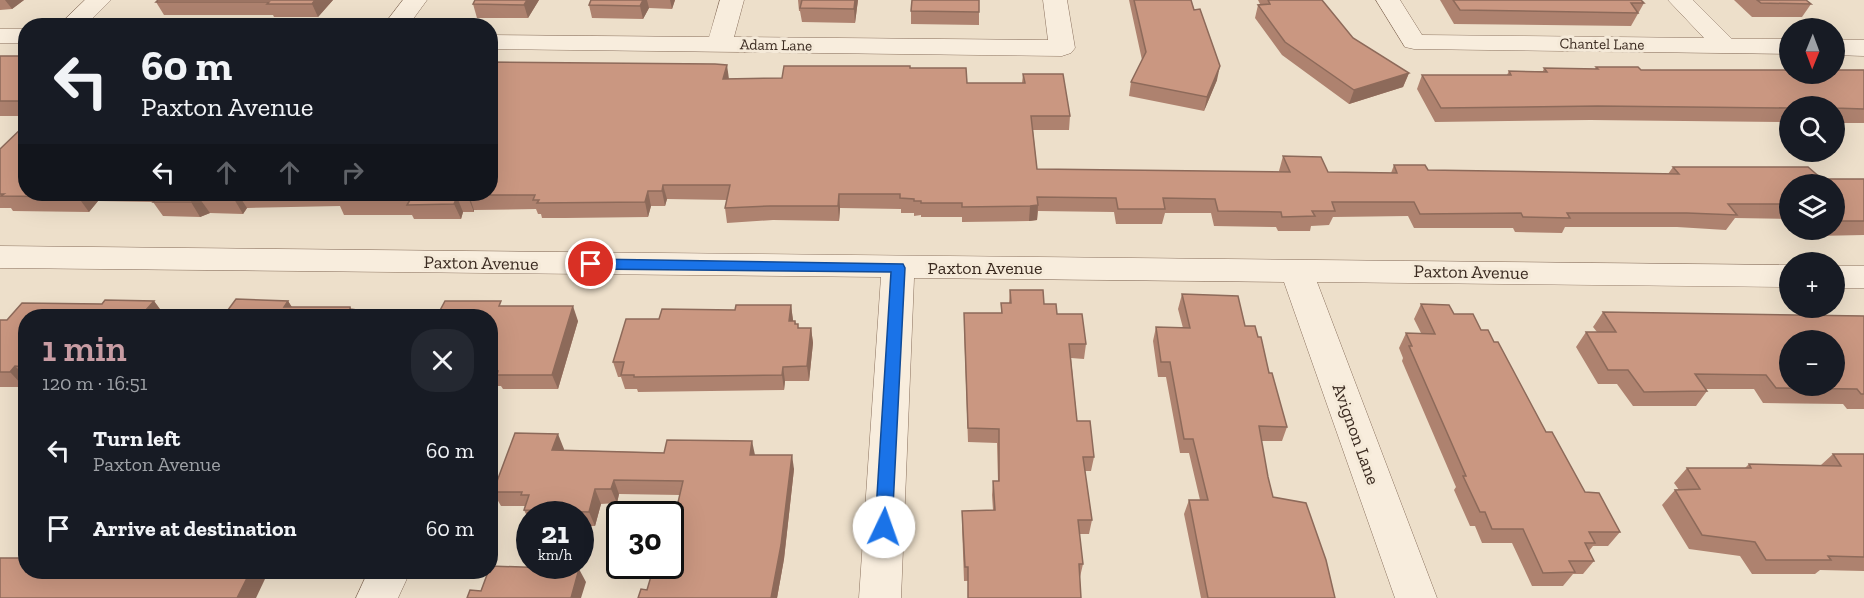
<!DOCTYPE html>
<meta charset="utf-8">
<style>
:root{--surface:#171b24;--page:#242831;--text:#f1f3f6;--muted:#9ea1a6;--accent:#c89ca3}
body{margin:0;font-family:"Zilla Slab",serif;background:var(--page);color:var(--text);height:100vh;display:flex;flex-direction:column;font-size:22px;white-space:nowrap}
*{box-sizing:border-box;margin:0}
p{font-size:20px;color:var(--muted)}
.icon{flex:none;width:33px;height:33px;fill:none;stroke:currentColor;stroke-width:2;stroke-linecap:round;stroke-linejoin:round}
.map{position:relative;flex:1;overflow:hidden}
.side{position:absolute;left:18px;top:309px;width:480px;height:270px;display:flex;flex-direction:column;background:var(--surface);border-radius:24px;box-shadow:0 6px 24px #0002}
.side>*{flex:none}
.guide{position:absolute;left:18px;top:18px;width:480px;height:183px;border-radius:24px;box-shadow:0 6px 24px #0002;background:#171b24;color:var(--text);overflow:hidden}
.needle{width:39px;rotate:181deg}
.tools{position:absolute;left:1779px;top:18px;display:grid;gap:12px}
.tools a{display:grid;place-items:center;width:66px;height:66px;border-radius:50%;background:var(--surface);box-shadow:0 6px 24px #0002;font-size:30px}
.speed{position:absolute;left:516px;top:501px;display:flex;gap:12px;font-size:30px;font-weight:700;text-align:center}
.speed>*{display:grid;place-content:center;width:78px;height:78px;border-radius:50%;background:var(--surface);box-shadow:0 6px 24px #0002;line-height:1}
.speed small{font-size:15px;font-weight:400}
.speed .limit{border:3px solid #111;border-radius:9px;background:#fff;color:#111}
.pin{position:absolute;display:grid;place-items:center;width:51px;height:51px;color:#fff;margin:-26px;border:3px solid #fff;border-radius:50%;box-shadow:0 2px 6px #0007}
.me{position:absolute;width:66px;margin:-33px;rotate:3deg;stroke-linejoin:round;filter:drop-shadow(0 0 4px #0008)}
.turn{display:flex;align-items:center;gap:21px;height:126px;padding:0 24px;font-size:27px}
.turn .icon{width:78px;height:78px;stroke-width:2.5}
.turn b{display:block;font-size:42px;line-height:51px}
.lanes{display:flex;align-items:center;height:57px;padding:0 24px;background:#0003;justify-content:center;gap:30px;direction:ltr}
.lanes .off{opacity:.35}
.round{display:grid;place-items:center;flex:none;width:63px;height:63px;border-radius:24px;background:var(--page)}
.head{display:flex;align-items:center;justify-content:space-between;height:102px;padding:0 24px}
h1{font-size:36px;font-weight:600;line-height:45px;color:var(--accent)}
ul{padding:0;list-style:none}
li{display:flex;align-items:center;gap:18px;height:78px;padding:0 24px}
li div{flex:1}
li b{display:block;font-size:22px}
li em{font-style:normal}
.map>svg:first-child{display:block}
</style>
<div class="map">
<svg width="1864" height="598" viewBox="0 0 1864 598">
<rect width="100%" height="100%" fill="#eddfca"/>
<g fill="none" stroke-linecap="round" stroke-linejoin="round">
<!-- minor casing -->
<g stroke="#8a715e" stroke-width="1">
<g id="minor">
<polygon points="85,0 111,0 85,26 58,26"/>
<polygon points="403,0 427,0 408,26 383,26"/>
<polygon points="720,0 744,0 734,37 1048,40 1043,0 1067,0 1075,48 1071,53 1062,56 490,49 490,35 709,37"/>
<polygon points="1376,0 1400,0 1422,35 1704,38 1668,0 1693,0 1732,39 1790,39 1790,54 1414,49 1405,47"/>
<rect x="0" y="29" width="26" height="14"/>
<polygon points="1834,40 1864,40 1864,56 1834,55"/>
<polygon points="0,246 1790,265 1790,287 1317,282 1437,598 1395,598 1284,282 914,278 901,598 859,598 881,277 0,268"/>
<rect x="1834" y="266" width="30" height="22"/>
<polygon points="368,572 410,572 398,598 356,598"/>
</g>
</g>
<!-- minor -->
<use href="#minor" fill="#f8eddd" fill-rule="evenodd"/>
</g>
<!-- wall -->
<g fill="#ae826f">
<polygon points="0,0 24,0 12,9 0,10"/>
<polygon points="158,0 333,0 318,17 274,17 273,15 164,15 156,2"/>
<polygon points="475,0 539,0 528,18 477,18 473,4"/>
<polygon points="591,0 675,0 672,9 649,8 643,19 592,18 589,5"/>
<polygon points="798,0 858,0 855,23 802,22 800,11 799,11"/>
<polygon points="1129,0 1191,0 1217,80 1204,111 1129,96 1131,82 1142,60"/>
<polygon points="1258,0 1322,0 1353,38 1409,73 1403,87 1349,104 1282,55 1255,18 1258,5 1260,4"/>
<polygon points="1440,0 1641,0 1644,3 1631,26 1454,24"/>
<polygon points="1734,0 1806,0 1811,4 1802,17 1752,17"/>
<polygon points="911,11 979,12 979,25 911,24"/>
<rect x="0" y="56" width="26" height="60"/>
<polygon points="1596,67 1641,70 1864,70 1864,123 1834,123 1834,106 1790,106 1790,122 1590,120 1435,122 1417,89 1422,75 1507,75 1509,71 1543,71 1544,68 1595,69"/>
<polygon points="910,68 967,83 1022,83 1023,74 1070,116 1069,130 1033,130 1037,169 1280,172 1279,171 1283,156 1328,172 1391,173 1394,165 1428,170 1668,174 1673,167 1822,179 1864,179 1864,235 1815,236 1809,230 1834,230 1834,184 1790,184 1790,219 1735,218 1726,230 1677,227 1565,227 1562,233 1515,232 1513,228 1414,228 1408,216 1333,217 1329,225 1311,226 1310,231 1278,231 1276,227 1214,226 1211,213 1165,213 1162,224 1116,224 1114,212 1038,211 1037,220 1029,221 962,222 962,217 921,217 921,215 914,216 914,213 901,213 901,209 840,208 839,221 773,220 727,223 725,208 727,200 667,199 665,206 651,206 648,217 565,218 542,218 541,214 538,214 536,209 474,210 474,212 463,212 461,219 414,219 412,215 344,215 340,206 247,208 243,214 210,213 200,217 163,216 153,202 98,201 89,212 13,211 11,208 0,208 0,149 26,194 490,194 729,79 782,78"/>
<polygon points="1010,290 1044,304 1057,314 1086,344 1084,359 1071,358 1077,421 1094,457 1091,471 1085,471 1092,520 1089,534 1079,534 1083,564 1080,577 964,581 962,525 962,511 993,510 992,495 993,481 998,481 997,443 968,442 964,328 964,313 1001,313 1001,303 1009,303"/>
<polygon points="1182,294 1245,326 1258,337 1287,427 1282,441 1261,441 1268,477 1273,497 1335,598 1201,598 1184,514 1189,500 1200,500 1189,453 1180,453 1166,377 1158,377 1153,341 1156,327 1183,328 1178,309"/>
<polygon points="236,299 288,301 292,307 350,307 351,309 358,310 362,316 26,316 26,385 24,387 0,387 0,320 7,320 22,303 102,304 105,300 154,301 162,312 225,314"/>
<polygon points="1421,304 1454,314 1481,330 1494,342 1546,432 1585,492 1620,532 1608,546 1593,546 1589,551 1594,561 1583,574 1573,574 1563,586 1532,586 1512,543 1482,543 1475,526 1470,526 1454,490 1456,487 1402,361 1403,358 1399,348 1406,333 1421,333 1414,319"/>
<polygon points="791,305 793,321 795,321 796,324 799,328 811,328 813,343 809,381 785,381 784,390 638,392 637,389 625,389 621,377 618,377 613,362 659,319 735,310"/>
<polygon points="503,306 578,321 558,389 503,389 501,386 490,386 490,316"/>
<polygon points="1603,312 1864,316 1864,409 1847,409 1843,404 1763,403 1754,389 1706,389 1707,391 1696,406 1633,406 1617,384 1598,384 1576,347 1586,332 1597,332 1593,327"/>
<polygon points="564,449 564,450 755,455 794,469 784,559 777,598 638,598 670,566 680,495 619,494 617,503 601,504 595,526 580,526 580,514 530,514 530,522 524,510 525,506 501,506 493,492"/>
<polygon points="1833,454 1864,454 1864,571 1820,570 1815,574 1752,574 1740,556 1689,549 1662,505 1675,490 1679,490 1674,483 1687,468 1745,468 1749,464 1821,465"/>
</g>
<!-- shaded-wall -->
<g fill="#8d6a5a">
<polygon points="5,0 24,0 12,9"/>
<polygon points="315,0 333,0 318,17 312,4"/>
<polygon points="527,0 539,0 528,18 524,5"/>
<polygon points="643,0 647,0 649,8 643,19 640,6"/>
<polygon points="670,0 675,0 672,9"/>
<polygon points="855,0 858,0 855,23 854,9"/>
<polygon points="727,65 729,79 723,79"/>
<polygon points="1220,66 1217,80 1204,111 1207,97"/>
<polygon points="1409,73 1403,87 1349,104 1354,90"/>
<polygon points="663,185 667,199 665,206 662,191"/>
<polygon points="648,191 651,206 648,217 645,202"/>
<polygon points="81,194 93,194 98,201 89,212 78,197"/>
<polygon points="238,194 247,208 243,214 234,199"/>
<polygon points="839,194 840,208 839,221 838,206"/>
<polygon points="469,195 474,210 474,212 468,197"/>
<polygon points="457,197 463,212 461,219 454,204"/>
<polygon points="200,199 210,213 200,217 191,202"/>
<polygon points="1038,205 1037,220 1029,221 1030,206"/>
<polygon points="154,301 165,316 145,311"/>
<polygon points="288,301 297,316 284,307"/>
<polygon points="791,305 793,320 791,336 789,321"/>
<polygon points="573,306 578,321 558,389 552,375"/>
<polygon points="350,307 355,316 358,310 362,316 354,316 350,309"/>
<polygon points="811,328 813,343 809,381 807,366"/>
<polygon points="15,366 26,377 26,385 24,387 10,372"/>
<polygon points="783,367 785,381 784,390 782,375"/>
<polygon points="558,434 564,449 559,464 552,450"/>
<polygon points="752,441 755,455 750,455"/>
<polygon points="792,455 794,469 784,559 777,598 771,598"/>
<polygon points="614,480 619,494 617,503 611,489"/>
<polygon points="595,489 601,504 595,526 589,512"/>
<polygon points="579,569 586,582 581,598 571,598"/>
<polygon points="250,572 258,572 265,579 256,598 237,598"/>
</g>
<!-- building -->
<g fill="#ca9781" stroke="#8d6a5a" stroke-width="1.5" fill-rule="evenodd">
<polygon points="158,0 315,0 312,4 267,4 269,2 156,2"/>
<polygon points="475,0 527,0 524,5 473,4"/>
<polygon points="591,0 643,0 640,6 589,5"/>
<polygon points="802,0 855,0 854,9 800,8"/>
<polygon points="912,0 979,0 979,12 911,11"/>
<polygon points="1134,0 1191,0 1194,10 1200,9 1220,66 1207,97 1131,82 1146,52"/>
<polygon points="1268,0 1322,0 1353,38 1409,73 1354,90 1285,42 1258,5 1270,4"/>
<polygon points="1453,0 1641,0 1644,3 1631,3 1638,13 1460,10"/>
<polygon points="1757,0 1806,0 1811,4 1761,3"/>
<rect x="0" y="56" width="26" height="45"/>
<polygon points="490,62 715,64 727,65 723,79 782,78 784,66 910,66 910,68 966,68 967,83 1025,83 1023,74 1063,74 1070,116 1031,116 1037,169 1290,172 1283,156 1321,157 1328,172 1397,173 1394,165 1425,165 1428,170 1679,174 1673,167 1808,167 1822,179 1864,179 1864,221 1834,221 1834,184 1790,184 1790,204 1728,204 1737,215 1687,213 1567,213 1570,218 1523,217 1521,213 1420,214 1414,202 1332,202 1335,211 1312,211 1315,216 1282,217 1281,212 1218,211 1215,199 1163,198 1165,209 1118,209 1116,198 1037,197 1038,205 1030,206 962,207 962,203 921,203 921,201 914,201 914,199 900,198 900,194 839,194 838,206 770,206 725,208 730,185 663,185 662,191 648,191 645,202 537,203 539,200 533,200 535,195 469,195 468,197 457,197 454,204 407,205 410,200 337,200 341,194 490,194"/>
<polygon points="1596,67 1638,67 1641,70 1790,70 1790,74 1834,74 1834,70 1864,70 1864,109 1834,108 1834,106 1790,106 1790,108 1598,106 1441,108 1422,75 1511,75 1509,71 1547,72 1544,68 1598,69"/>
<polygon points="26,124 26,194 81,194 78,197 1,196 4,194 0,194 0,149"/>
<polygon points="160,194 253,194 238,194 234,199 200,199 191,202 153,202"/>
<polygon points="1010,290 1043,290 1044,304 1056,304 1057,314 1082,314 1086,344 1069,344 1077,421 1090,421 1094,457 1083,457 1092,520 1078,520 1083,564 1079,564 1081,598 968,598 968,567 965,567 962,511 995,510 993,481 999,481 999,429 968,428 964,313 1002,313 1001,303 1011,303"/>
<polygon points="1182,294 1238,296 1245,326 1255,326 1258,337 1261,337 1269,373 1272,373 1287,427 1259,426 1268,477 1273,497 1306,503 1326,560 1335,598 1208,598 1189,500 1208,500 1193,439 1184,439 1170,362 1161,362 1156,327 1190,328"/>
<polygon points="236,299 288,301 284,307 350,307 350,309 358,310 354,316 26,316 26,367 15,366 10,372 0,372 0,320 7,320 22,303 102,304 105,300 154,301 145,311 225,314"/>
<polygon points="445,301 501,301 499,306 573,306 552,375 497,375 498,371 490,371 490,316 437,316"/>
<polygon points="1421,304 1449,305 1454,314 1473,314 1481,330 1488,330 1494,342 1498,342 1546,432 1552,432 1585,492 1599,493 1620,532 1589,532 1595,543 1585,543 1594,561 1569,561 1575,572 1543,573 1523,529 1492,529 1485,512 1480,512 1463,476 1466,476 1409,346 1412,346 1406,333 1435,334"/>
<polygon points="736,305 791,305 789,321 795,321 795,324 798,324 798,328 811,328 807,366 783,367 782,375 634,377 634,375 621,375 624,362 613,362 626,319 659,319 662,309 735,310"/>
<path d="M1603 312 1864 316V394H1861L1857 389 1776 388 1766 375 1695 374 1707 391 1644 392 1628 370H1608L1586 332H1616ZM1790 340H1834V386H1790Z"/>
<polygon points="515,433 558,434 552,450 664,453 667,440 752,441 750,455 792,455 781,545 771,598 638,598 641,589 647,590 654,566 670,566 670,537 683,481 614,480 611,489 595,489 589,512 524,510 529,495 521,495 522,492 493,492"/>
<polygon points="1833,454 1864,454 1864,557 1828,556 1831,560 1766,560 1755,542 1702,535 1675,490 1700,489 1687,468 1751,468 1749,464 1841,466"/>
<polygon points="26,481 26,489 20,488"/>
<polygon points="0,558 26,558 26,572 250,572 237,598 0,598"/>
<polygon points="490,566 579,569 571,598 467,598 470,590 481,591 488,572 490,572"/>
</g>
<!-- route -->
<polygon fill="#1a73e8" stroke="#114b97" stroke-width="1.5" points="591,259 903,264 905,268 892,527 889,532 884,534 878,532 875,527 891,272 591,269 584,264"/>
<g text-anchor="middle" dominant-baseline="central" stroke-width="6" stroke-linejoin="round" paint-order="stroke">
<!-- far-street labels -->
<g font-size="15" fill="#3b2b21" stroke="#f5ead9">
<text transform="translate(1602 44) rotate(1)">Chantel Lane</text>
<text transform="translate(776 45) rotate(1)">Adam Lane</text>
</g>
<!-- street labels -->
<g font-size="18" fill="#3b2b21" stroke="#f5ead9">
<text transform="translate(481 263) rotate(1)">Paxton Avenue</text>
<text x="985" y="268">Paxton Avenue</text>
<text transform="translate(1471 272) rotate(1)">Paxton Avenue</text>
<text transform="translate(1356 434) rotate(70)">Avignon Lane</text>
</g>
</g>
</svg>
<div class="tools">
<a><svg class="needle" viewBox="-14 -14 28 28"><path d="M0-13l5 13h-10z" fill="#e53935"/><path d="M0 13l5-13h-10z" fill="#9ea1a6"/></svg></a>
<a><svg class="icon" aria-label="search" viewBox="0 0 24 24"><circle cx="10" cy="10" r="6"/><path d="M15 15l6 6"/></svg></a>
<a><svg class="icon" aria-label="layers" viewBox="0 0 24 24"><path d="M12 4l9 5-9 5-9-5zM3 14l9 5 9-5"/></svg></a>
<a>+</a>
<a>−</a>
</div>
<div class="speed"><div>21<small>km/h</small></div><div class="limit">30</div></div>
<div class="pin" style="left:591px;top:264px;background:#d93025"><svg class="icon" aria-label="arrive" viewBox="0 0 24 24"><path d="M6 21V4h12l-3 4 3 4H6"/></svg></div>
<svg class="me" style="left:884px;top:527px" viewBox="-20 -20 40 40"><circle r="19" fill="#fff"/><path d="M0-13L10 11 0 6-10 11z" fill="#1a73e8"/></svg>
<div class="guide">
<div class="turn"><svg class="icon" aria-label="left" viewBox="0 0 24 24"><path d="M17 20v-9H6M10 6l-5 5 5 5"/></svg><div><b>60 m</b>Paxton Avenue</div></div>
<div class="lanes"><svg class="icon" aria-label="left" viewBox="0 0 24 24"><path d="M17 20v-9H6M10 6l-5 5 5 5"/></svg><svg class="icon off" aria-label="ahead" viewBox="0 0 24 24"><path d="M12 20V5M6 11l6-6 6 6"/></svg><svg class="icon off" aria-label="ahead" viewBox="0 0 24 24"><path d="M12 20V5M6 11l6-6 6 6"/></svg><svg class="icon off" aria-label="right" viewBox="0 0 24 24"><path d="M7 20v-9h11M14 6l5 5-5 5"/></svg></div>
</div>
<section class="side">
<div class="head"><div><h1>1 min</h1><p>120 m · 16:51</p></div><a class="round"><svg class="icon" aria-label="close" viewBox="0 0 24 24"><path d="M6 6l12 12M18 6L6 18"/></svg></a></div>
<ul>
<li><svg class="icon" aria-label="left" viewBox="0 0 24 24"><path d="M17 20v-9H6M10 6l-5 5 5 5"/></svg><div><b>Turn left</b><p>Paxton Avenue</p></div><em>60 m</em></li>
<li><svg class="icon" aria-label="arrive" viewBox="0 0 24 24"><path d="M6 21V4h12l-3 4 3 4H6"/></svg><div><b>Arrive at destination</b></div><em>60 m</em></li>
</ul>
</section>
</div>
